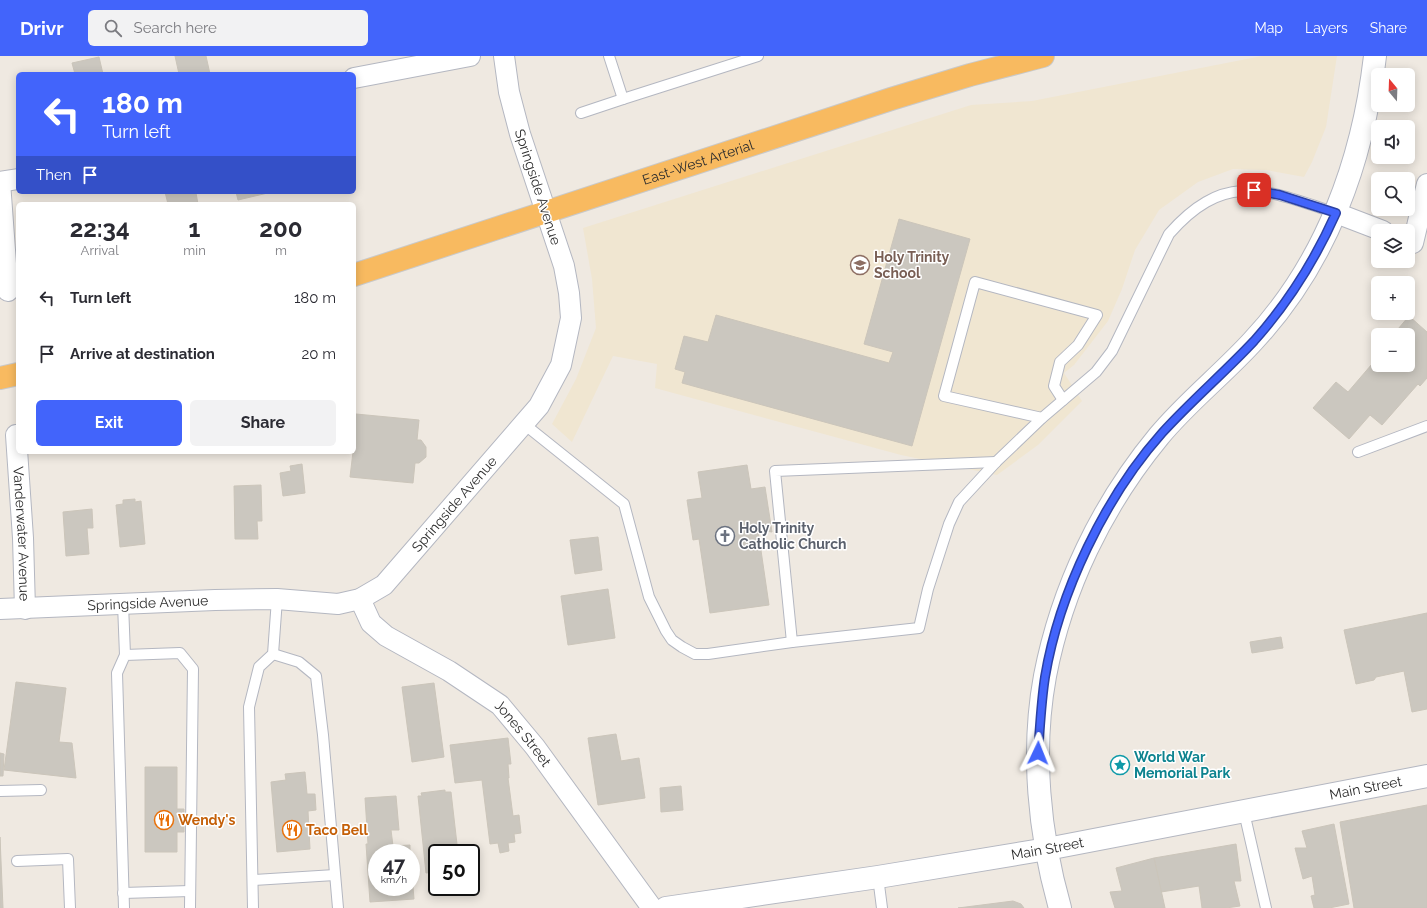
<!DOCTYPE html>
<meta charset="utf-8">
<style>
:root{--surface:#fff;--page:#f2f2f3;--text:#2b2b33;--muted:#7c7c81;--accent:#4264fb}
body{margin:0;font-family:Raleway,sans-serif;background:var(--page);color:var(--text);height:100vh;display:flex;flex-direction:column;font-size:15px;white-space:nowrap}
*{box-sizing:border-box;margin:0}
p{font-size:13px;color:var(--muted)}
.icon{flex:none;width:22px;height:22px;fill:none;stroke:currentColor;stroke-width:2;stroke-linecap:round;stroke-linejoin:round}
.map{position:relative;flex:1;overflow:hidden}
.drawer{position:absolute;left:16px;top:146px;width:340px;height:252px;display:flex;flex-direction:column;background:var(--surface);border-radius:6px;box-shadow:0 2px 10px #0003}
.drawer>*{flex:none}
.banner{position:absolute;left:16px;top:16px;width:340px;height:122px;border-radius:6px;box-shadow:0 2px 10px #0003;background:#4264fb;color:#fff;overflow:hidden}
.needle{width:26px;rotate:341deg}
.buttons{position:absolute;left:1371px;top:12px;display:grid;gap:8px}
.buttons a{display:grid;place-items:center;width:44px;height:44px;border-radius:6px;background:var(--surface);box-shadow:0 2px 10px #0003;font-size:20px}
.speed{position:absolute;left:368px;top:788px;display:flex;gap:8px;font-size:20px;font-weight:700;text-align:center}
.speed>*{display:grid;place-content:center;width:52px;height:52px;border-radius:50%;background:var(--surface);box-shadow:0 2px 10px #0003;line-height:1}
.speed small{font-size:10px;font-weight:400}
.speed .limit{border:2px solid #111;border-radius:6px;background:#fff;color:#111}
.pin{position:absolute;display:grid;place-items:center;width:34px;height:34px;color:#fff;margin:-17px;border-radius:8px;box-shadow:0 2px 6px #0006}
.me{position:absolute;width:44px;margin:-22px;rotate:2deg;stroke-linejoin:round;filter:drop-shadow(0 0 3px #0008)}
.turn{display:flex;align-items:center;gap:14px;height:84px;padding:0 20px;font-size:18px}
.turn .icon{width:52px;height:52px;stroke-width:2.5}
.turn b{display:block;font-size:28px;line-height:34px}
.then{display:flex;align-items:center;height:38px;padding:0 20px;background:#0003;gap:8px;font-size:15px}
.eta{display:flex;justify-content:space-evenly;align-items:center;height:68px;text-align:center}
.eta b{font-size:24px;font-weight:700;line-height:28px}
.cta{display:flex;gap:8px;margin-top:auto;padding:8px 20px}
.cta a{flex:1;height:46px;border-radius:6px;background:var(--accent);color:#fff;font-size:16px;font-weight:700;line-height:46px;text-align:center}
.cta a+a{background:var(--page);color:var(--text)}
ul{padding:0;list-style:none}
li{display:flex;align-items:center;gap:12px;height:56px;padding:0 20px}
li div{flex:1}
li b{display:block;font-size:15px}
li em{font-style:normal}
header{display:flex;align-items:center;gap:24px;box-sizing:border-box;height:56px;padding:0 20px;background:var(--accent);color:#fff}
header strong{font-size:19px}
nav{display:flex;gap:22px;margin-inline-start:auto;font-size:14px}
.search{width:280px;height:36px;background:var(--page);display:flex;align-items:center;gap:10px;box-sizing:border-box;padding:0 14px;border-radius:6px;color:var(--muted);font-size:15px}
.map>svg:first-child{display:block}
</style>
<header>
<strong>Drivr</strong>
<div class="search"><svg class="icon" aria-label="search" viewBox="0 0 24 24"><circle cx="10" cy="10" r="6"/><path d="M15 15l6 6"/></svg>Search here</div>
<nav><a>Map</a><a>Layers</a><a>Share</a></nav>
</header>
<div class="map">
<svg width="1427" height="852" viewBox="0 0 1427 852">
<rect width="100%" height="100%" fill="#efe9e1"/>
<!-- education -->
<polygon fill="#f0e6d1" points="1262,0 1337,0 1326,71 1312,106 1304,121 1266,114 1233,113 1198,126 1159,154 1135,194 1122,233 1108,265 1074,309 1064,317 1082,345 1038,389 997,419 901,399 655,332 657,308 613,300 572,386 552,368 576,323 596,272 592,223 583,172 971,49 1032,45"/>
<!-- building -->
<g fill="#cbc7bf" stroke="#cbc5ba">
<polygon points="175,0 206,0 210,18 179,18"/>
<polygon points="99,1 103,18 75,18 72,7"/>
<polygon points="165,136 190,136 190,138 196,137 198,148 168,148"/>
<polygon points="236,136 272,136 238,144"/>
<polygon points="899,163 970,183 912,390 682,327 685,316 675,313 684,280 708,286 716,259 889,307 893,296 864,288"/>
<polygon points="1409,260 1427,276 1427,322 1420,330 1418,328 1382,369 1370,359 1349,383 1313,352 1336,326 1348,336 1378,301 1378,309 1408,309 1408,279 1393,279"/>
<polygon points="356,358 419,364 417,384 421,384 426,391 426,401 419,407 415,407 413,427 350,421 353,396 354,396"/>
<polygon points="302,408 305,437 283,440 280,417 291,415 290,410"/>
<polygon points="747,409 751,433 765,431 772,476 758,474 769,549 710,557 699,483 693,484 687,444 702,442 698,416"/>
<polygon points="261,429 262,465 257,465 258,483 235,483 234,430"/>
<polygon points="135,443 135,446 141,445 145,488 120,491 116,449 123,448 123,444"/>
<polygon points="92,453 93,472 87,472 89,498 66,500 63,456"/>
<polygon points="598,481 602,514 575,518 570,484"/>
<polygon points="608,533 615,582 568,589 561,540"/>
<polygon points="1427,557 1427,653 1412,656 1404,615 1376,621 1374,624 1356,628 1344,574"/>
<polygon points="1281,581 1283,592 1252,597 1250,586"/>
<polygon points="16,626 66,632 59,686 72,687 76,722 4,714"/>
<polygon points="434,627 444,701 412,706 402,631"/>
<polygon points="616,678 621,705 639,702 645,742 598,749 588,682"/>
<polygon points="508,682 511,708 508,708 509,722 508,722 513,760 519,759 521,777 514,778 515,786 508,787 509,795 500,797 498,787 490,788 482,724 455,727 450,689"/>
<polygon points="0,697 4,698 3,720 0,720"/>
<polygon points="145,711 177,711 177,753 184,753 184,776 177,776 177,796 145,796"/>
<polygon points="305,716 307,738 315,738 316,754 308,755 310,793 277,796 271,726 286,724 285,718"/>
<polygon points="681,730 683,754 661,756 660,732"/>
<polygon points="445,734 445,736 451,736 458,797 437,797 437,820 433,821 433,816 426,817 418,740 422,740 421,737"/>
<polygon points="396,740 399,774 391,774 393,790 410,789 410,797 377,797 377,831 411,831 411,807 414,843 370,846 366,788 368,788 365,742"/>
<polygon points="1427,749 1427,852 1354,852 1340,766"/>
<polygon points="1334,768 1349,848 1329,852 1314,852 1311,840 1315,839 1312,820 1303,823 1295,792 1307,792 1302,775"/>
<polygon points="0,781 3,852 0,852"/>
<polygon points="1236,788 1241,825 1234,825 1240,850 1226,852 1202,852 1199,830 1161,836 1154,802"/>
<polygon points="1154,802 1165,852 1115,852 1110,836 1122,835 1116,812"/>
<polygon points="1013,845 1021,848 1024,852 958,852"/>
</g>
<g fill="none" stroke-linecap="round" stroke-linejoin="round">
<!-- service casing -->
<g stroke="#b4b7c1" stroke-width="12">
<g id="service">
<polyline points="609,0 623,43 758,0"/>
<polyline points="581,57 623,43"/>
<polyline points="1042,362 944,340 975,226 1097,259 1078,289 1060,306 1054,330 1063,344"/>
<path d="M524 368 624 448 649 541 666 575 672 584 682 591 695 598H708L792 586 919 572 928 533 949 468 959 446 996 406 1042 362 1096 316 1112 295 1169 178C1225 114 1266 134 1336 157"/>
<polyline points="1358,396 1427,370"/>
<polyline points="123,548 125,599"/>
<polyline points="792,586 775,415 996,406"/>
<polyline points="273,598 299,606 316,620 323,679 338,852"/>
<polyline points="0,735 41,734"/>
<polyline points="1244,756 1266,852"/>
<polyline points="17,805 68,803 70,852"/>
<polyline points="878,821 882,852"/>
<polyline points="253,824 335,819"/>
<polyline points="123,837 190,835"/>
<polyline points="124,852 117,617 125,599 180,597 193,613 190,852"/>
<polyline points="253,852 249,651 259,611 273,598 277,543"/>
</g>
</g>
<!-- minor casing -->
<g stroke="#b4b7c1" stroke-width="22">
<g id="minor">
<polyline points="354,22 470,0"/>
<polyline points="0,126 8,235"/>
<polyline points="0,126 18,123"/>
<polyline points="1336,157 1383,175"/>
<polyline points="1413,187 1427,128"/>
<path id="s1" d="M16 379 23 482 25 553"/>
<path id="s2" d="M360 543 371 567 386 580 449 615 500 649 535 691 652 852"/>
<path id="s3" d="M0 553 215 544 277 543 338 548 360 543 384 529 539 350 561 309 571 262 569 237 564 210 520 78 509 36 504 0"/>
</g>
</g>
<!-- tertiary casing -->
<g stroke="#b4b7c1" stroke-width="24">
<g id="tertiary">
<path id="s4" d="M666 852 878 821 1047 793 1427 720"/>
</g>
</g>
<!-- secondary casing -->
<g stroke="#b4b7c1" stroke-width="24">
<path id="secondary" d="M1060 852C1039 778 1031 696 1045 620 1062 532 1102 449 1159 380 1187 346 1223 318 1253 285 1326 207 1363 105 1375 0"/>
</g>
<!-- trunk casing -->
<g stroke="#c9c9c9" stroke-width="24">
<g id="trunk">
<path id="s5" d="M354 219 891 43 970 19 1043 0"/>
<polyline points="0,322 18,318"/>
</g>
</g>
<!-- service -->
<use href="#service" stroke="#fff" stroke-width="10"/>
<!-- minor -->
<use href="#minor" stroke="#fff" stroke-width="20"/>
<!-- tertiary -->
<use href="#tertiary" stroke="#fff" stroke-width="22"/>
<!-- secondary -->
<use href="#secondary" stroke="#fff" stroke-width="22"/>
<!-- trunk -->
<use href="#trunk" stroke="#f8ba60" stroke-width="22"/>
</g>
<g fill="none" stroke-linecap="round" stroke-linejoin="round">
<!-- route casing -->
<g stroke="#2b41a3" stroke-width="10">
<path id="route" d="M1038 697C1040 672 1041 647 1045 621 1059 537 1105 441 1162 377 1191 345 1224 317 1254 285 1288 247 1315 204 1336 157L1280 139 1254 134"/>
</g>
<!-- route -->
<use href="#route" stroke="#4264fb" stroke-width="7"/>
</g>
<!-- icons -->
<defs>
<g id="school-ring" transform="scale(1)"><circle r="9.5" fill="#fff" stroke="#8d6e63" stroke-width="1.5"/><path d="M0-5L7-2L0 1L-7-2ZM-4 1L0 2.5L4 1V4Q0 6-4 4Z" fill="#8d6e63"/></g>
<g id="church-ring" transform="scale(1)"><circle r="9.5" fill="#fff" stroke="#6b7280" stroke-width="1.5"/><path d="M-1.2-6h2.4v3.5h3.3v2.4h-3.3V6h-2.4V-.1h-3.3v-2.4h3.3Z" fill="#6b7280"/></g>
<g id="sight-ring" transform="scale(1)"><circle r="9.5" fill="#fff" stroke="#0f9aa8" stroke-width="1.5"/><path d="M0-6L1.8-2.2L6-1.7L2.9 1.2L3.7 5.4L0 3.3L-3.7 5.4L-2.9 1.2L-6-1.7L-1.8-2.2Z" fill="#0f9aa8"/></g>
<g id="restaurant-ring" transform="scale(1)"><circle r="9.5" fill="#fff" stroke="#e8710a" stroke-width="1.5"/><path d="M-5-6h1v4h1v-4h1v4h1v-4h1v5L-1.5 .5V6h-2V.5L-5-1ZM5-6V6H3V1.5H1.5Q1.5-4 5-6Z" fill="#e8710a"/></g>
</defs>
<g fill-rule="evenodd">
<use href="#school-ring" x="860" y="209"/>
<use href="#church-ring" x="725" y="480"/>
<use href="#sight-ring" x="1120" y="709"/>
<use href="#restaurant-ring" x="164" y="764"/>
<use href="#restaurant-ring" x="292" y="774"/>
</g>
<g text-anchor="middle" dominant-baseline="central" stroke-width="3" stroke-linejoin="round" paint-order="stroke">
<!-- street labels -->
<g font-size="14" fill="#2e2e2e" stroke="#fff">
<text stroke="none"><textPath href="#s5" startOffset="362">East-West Arterial</textPath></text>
<text transform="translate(538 131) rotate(72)">Springside Avenue</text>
<text stroke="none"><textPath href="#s3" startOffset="496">Springside Avenue</textPath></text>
<text stroke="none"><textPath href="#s1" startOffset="99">Vanderwater Avenue</textPath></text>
<text stroke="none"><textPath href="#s3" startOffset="148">Springside Avenue</textPath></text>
<text stroke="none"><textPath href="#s2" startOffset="216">Jones Street</textPath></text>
<text stroke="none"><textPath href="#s4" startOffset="710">Main Street</textPath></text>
<text stroke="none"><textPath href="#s4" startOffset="386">Main Street</textPath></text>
</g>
<!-- education labels -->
<g font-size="14" font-weight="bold" fill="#785e54" stroke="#fff" text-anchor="start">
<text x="874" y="201">Holy Trinity<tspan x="874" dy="16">School</tspan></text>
</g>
<!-- worship labels -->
<g font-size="14" font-weight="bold" fill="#5b616d" stroke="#fff" text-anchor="start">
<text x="739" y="472">Holy Trinity<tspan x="739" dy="16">Catholic Church</tspan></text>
</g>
<!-- culture labels -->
<g font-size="14" font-weight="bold" fill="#0d838f" stroke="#fff" text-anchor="start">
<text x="1134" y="701">World War<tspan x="1134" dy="16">Memorial Park</tspan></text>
</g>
<!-- food labels -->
<g font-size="14" font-weight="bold" fill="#c56008" stroke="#fff" text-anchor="start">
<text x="178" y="764">Wendy's</text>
<text x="306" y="774">Taco Bell</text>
</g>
</g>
</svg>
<div class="buttons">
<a><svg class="needle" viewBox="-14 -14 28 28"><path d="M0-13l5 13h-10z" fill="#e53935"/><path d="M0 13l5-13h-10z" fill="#7c7c81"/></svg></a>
<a><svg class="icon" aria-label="sound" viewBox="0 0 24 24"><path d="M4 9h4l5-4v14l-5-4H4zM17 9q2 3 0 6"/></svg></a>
<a><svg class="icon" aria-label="search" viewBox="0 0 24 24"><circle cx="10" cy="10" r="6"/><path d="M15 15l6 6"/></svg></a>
<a><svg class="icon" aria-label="layers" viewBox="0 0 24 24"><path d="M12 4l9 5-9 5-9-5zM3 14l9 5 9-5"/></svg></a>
<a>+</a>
<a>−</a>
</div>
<div class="speed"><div>47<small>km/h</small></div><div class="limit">50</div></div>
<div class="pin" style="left:1254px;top:134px;background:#d93025"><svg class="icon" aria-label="arrive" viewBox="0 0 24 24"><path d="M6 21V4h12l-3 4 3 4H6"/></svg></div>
<svg class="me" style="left:1038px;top:697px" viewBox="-20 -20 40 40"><path d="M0-17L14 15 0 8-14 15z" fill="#4264fb" stroke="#fff" stroke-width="4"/></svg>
<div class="banner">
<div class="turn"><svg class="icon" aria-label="left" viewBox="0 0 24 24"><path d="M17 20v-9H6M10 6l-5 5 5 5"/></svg><div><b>180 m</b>Turn left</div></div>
<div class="then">Then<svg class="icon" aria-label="arrive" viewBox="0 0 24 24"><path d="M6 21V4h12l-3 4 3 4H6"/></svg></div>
</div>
<section class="drawer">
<div class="eta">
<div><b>22:34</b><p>Arrival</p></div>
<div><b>1</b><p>min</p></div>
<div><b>200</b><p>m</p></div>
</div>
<ul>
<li><svg class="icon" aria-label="left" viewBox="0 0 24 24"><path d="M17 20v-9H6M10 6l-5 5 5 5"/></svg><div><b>Turn left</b></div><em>180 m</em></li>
<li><svg class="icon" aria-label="arrive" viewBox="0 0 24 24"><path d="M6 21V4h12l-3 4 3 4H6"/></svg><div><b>Arrive at destination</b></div><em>20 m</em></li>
</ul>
<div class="cta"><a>Exit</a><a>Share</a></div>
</section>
</div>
